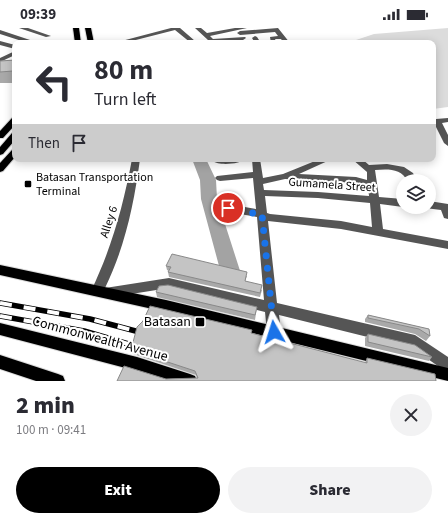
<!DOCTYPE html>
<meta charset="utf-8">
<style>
:root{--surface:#fff;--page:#f2f2f3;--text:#2b2b33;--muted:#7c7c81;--accent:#000}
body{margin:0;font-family:"Source Sans 3",sans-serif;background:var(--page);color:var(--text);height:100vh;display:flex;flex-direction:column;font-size:15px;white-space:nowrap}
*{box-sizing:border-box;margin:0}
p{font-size:13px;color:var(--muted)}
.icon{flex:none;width:22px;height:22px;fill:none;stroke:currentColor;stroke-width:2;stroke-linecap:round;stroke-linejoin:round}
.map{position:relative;height:353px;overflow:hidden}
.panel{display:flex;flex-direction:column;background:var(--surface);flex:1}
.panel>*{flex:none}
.top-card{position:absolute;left:12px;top:12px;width:424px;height:122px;border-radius:8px;box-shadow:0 2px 10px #0003;background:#fff;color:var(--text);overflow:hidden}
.controls{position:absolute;left:396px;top:146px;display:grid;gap:8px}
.controls a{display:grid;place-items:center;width:40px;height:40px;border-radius:50%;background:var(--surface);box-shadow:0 2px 10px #0003;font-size:20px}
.pin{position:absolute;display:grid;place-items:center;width:34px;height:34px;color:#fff;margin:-17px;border:2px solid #fff;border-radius:50%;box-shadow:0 1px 4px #0007}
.me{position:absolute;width:44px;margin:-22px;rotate:354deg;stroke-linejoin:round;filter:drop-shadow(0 0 3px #0008)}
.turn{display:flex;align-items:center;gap:14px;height:84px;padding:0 16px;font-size:18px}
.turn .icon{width:52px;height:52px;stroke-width:2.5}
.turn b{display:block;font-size:28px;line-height:34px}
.then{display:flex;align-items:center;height:38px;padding:0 16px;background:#0003;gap:8px;font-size:15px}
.round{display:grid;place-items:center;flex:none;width:42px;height:42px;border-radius:21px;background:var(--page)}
.overview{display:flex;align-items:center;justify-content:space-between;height:68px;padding:0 16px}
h1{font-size:24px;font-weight:800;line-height:30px}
.button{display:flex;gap:8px;margin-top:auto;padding:8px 16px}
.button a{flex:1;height:46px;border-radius:24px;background:var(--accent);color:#fff;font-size:16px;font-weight:800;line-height:46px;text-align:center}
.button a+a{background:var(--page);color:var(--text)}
.status{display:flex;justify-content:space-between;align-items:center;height:28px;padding:0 20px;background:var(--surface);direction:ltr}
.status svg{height:11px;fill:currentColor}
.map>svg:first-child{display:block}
</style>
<div class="status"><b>09:39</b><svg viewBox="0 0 49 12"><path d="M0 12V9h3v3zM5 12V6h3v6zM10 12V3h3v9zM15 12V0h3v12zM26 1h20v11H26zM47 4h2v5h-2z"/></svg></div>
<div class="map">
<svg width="448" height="353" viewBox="0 0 448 353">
<rect width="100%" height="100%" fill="#fff"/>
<!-- green -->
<polygon fill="#dcdcdc" points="448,0 448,79 433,81 433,15 347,15 374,6"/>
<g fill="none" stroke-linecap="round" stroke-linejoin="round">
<!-- river -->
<polygon fill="#a3a3a3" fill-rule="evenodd" points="192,131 206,131 216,152 217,171 242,249 239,255 232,258 225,255 222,249 201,171 200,152"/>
<!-- major casing -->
<g stroke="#dbdbdb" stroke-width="2">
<g id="major">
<polygon points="73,0 79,0 81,15 75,15"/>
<polygon points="85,0 91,0 94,15 88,15"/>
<polygon points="12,90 15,90 15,97 3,110 0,110 0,103"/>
<polygon points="12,105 15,105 15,112 3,126 0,127 0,119"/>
<polygon points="15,121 15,129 3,143 0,144 0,135 12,122"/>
<polygon points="0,237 166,272 448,340 448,353 166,284 0,247"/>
<polygon points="0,295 137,329 190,346 195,348 197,353 167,353 137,343 0,307"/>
<polygon points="0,327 58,346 63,348 65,353 36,353 0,341"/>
</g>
</g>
<!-- minor -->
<g fill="#555" fill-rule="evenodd">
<polygon points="19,0 28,0 51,8 46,9"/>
<polygon points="171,0 180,0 195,13 208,12 195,0 201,0 207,5 235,0 247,0 210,8 213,11 245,9 246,10 243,12 211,15 191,15 175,2 124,15 114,15"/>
<polygon points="278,0 290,15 284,15 281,11 275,11 277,15 271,15 270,9 278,8 275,4 240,7 237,5 240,3"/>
<polygon points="0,2 36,14 37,15 28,15 0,6"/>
<polygon points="255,8 257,9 261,15 255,15 252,10"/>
<polygon points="0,13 15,17 15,21 0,17"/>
<polygon points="15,23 15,27 0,34 0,30"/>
<polygon points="448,90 448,94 442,95 448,107 448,118 444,115 434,95 436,91"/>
<path d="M132 131H140C134 176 125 219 105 260L169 250 264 272 257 189 228 184 223 180 228 176 256 181 253 150 220 153 217 152 215 150 217 148 253 144 252 131H260L263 150 283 146 320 131H332L299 146 356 149 367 152V144L352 131H362L369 137 387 136 404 139 413 145 417 153H407C402 140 387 141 375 142L379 169 403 171V179L380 176 383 201 448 213V221L341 201 268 193 277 275 415 307 448 329V345L412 320 279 287 281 304 279 308 274 310 269 308 267 304 265 284 169 260 106 270 101 267 97 268 93 267 91 263C112 219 123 179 132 131ZM285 151 356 155 368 158 369 168 318 164 264 162 263 156ZM265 168 318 170 370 175 372 199 341 193 270 186 267 185Z"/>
<path d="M214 131H246C241 136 218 138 213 133Z"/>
<polygon points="429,173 448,176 448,191 444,190 441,182 425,180 429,179"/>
</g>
<!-- major -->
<use href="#major" fill="#000" fill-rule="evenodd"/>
<!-- rail casing -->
<g stroke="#000" stroke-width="5.5">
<g id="rail">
<polyline points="0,275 90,291 147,306"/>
<polyline points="0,288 84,303 142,320"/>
</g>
</g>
<!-- rail -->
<use href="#rail" stroke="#fff" stroke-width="4" stroke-dasharray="12" stroke-linecap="butt"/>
</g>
<!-- wall -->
<g fill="#a9a9a9">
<polygon points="15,32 15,55 0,55 0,33"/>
<polygon points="166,238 247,248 245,253 262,262 260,269 169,249 168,244 169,243 167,242"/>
<polygon points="156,264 257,279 255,292 157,269"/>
<polygon points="368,287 429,301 430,308 426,313 415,306 365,294 365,291"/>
<polygon points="252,302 251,305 365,335 367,330 436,353 166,351 197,350 196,347 133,326 131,322"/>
<polygon points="368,306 432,329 429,333 365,318 365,310"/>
</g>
<!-- shaded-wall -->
<polygon fill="#898989" points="15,40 15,48 13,43"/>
<!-- building -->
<g fill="#c4c4c4" stroke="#898989">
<polygon points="15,32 15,40 13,43 0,44 0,33"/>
<polygon points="172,226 247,244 245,253 262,257 260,265 168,244 171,239 166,238"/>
<polygon points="168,257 257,279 255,287 156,264 159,258"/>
<polygon points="150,278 252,302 251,305 367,335 367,330 435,346 436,353 117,353 124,338 166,351 198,350 195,343 131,322 137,299 143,293"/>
<polygon points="368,287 429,301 430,308 419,301 368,290"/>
<polygon points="368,306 415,317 432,329 368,314"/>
</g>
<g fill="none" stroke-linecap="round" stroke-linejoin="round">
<!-- route -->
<polyline stroke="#1a73e8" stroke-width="7" stroke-dasharray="0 12.6" points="228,180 262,187 274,304"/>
</g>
<!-- markers -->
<g fill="#000" stroke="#fff" stroke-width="1.5">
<rect x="24" y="152" width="8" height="8" rx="2"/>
<rect x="195" y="289" width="10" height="10" rx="2"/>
</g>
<g text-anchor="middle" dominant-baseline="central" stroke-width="4" stroke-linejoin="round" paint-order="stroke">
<!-- poi labels -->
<g font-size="12" fill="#000" stroke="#fff" text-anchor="start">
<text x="36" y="149">Batasan Transportation<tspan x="36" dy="14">Terminal</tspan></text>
</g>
<!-- street labels -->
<g font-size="12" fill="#000" stroke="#fff">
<text transform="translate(332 157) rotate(4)">Gumamela Street</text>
<text transform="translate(109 194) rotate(-72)">Alley 6</text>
</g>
<!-- near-poi labels -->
<g font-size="14" fill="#000" stroke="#fff" text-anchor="end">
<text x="191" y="294">Batasan</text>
</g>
<!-- near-street labels -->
<g font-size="14" fill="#000" stroke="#fff">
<text transform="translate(100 311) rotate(15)">Commonwealth Avenue</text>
</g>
</g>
</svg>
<div class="controls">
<a><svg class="icon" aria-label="layers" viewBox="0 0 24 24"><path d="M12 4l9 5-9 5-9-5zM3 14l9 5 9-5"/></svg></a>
</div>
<div class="pin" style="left:228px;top:180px;background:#d93025"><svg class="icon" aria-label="arrive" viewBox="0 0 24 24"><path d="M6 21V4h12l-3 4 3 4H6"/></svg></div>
<svg class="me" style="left:274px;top:304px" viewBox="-20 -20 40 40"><path d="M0-17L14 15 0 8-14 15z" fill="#1a73e8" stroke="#fff" stroke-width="4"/></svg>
<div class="top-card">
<div class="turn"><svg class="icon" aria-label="left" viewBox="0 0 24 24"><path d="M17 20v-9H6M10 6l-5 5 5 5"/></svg><div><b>80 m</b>Turn left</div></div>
<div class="then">Then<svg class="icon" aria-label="arrive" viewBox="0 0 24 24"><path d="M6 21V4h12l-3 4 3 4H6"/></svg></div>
</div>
</div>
<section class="panel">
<div class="overview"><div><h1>2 min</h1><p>100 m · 09:41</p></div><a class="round"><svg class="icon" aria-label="close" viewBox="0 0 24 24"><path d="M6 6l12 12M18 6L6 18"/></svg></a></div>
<div class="button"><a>Exit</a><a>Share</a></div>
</section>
